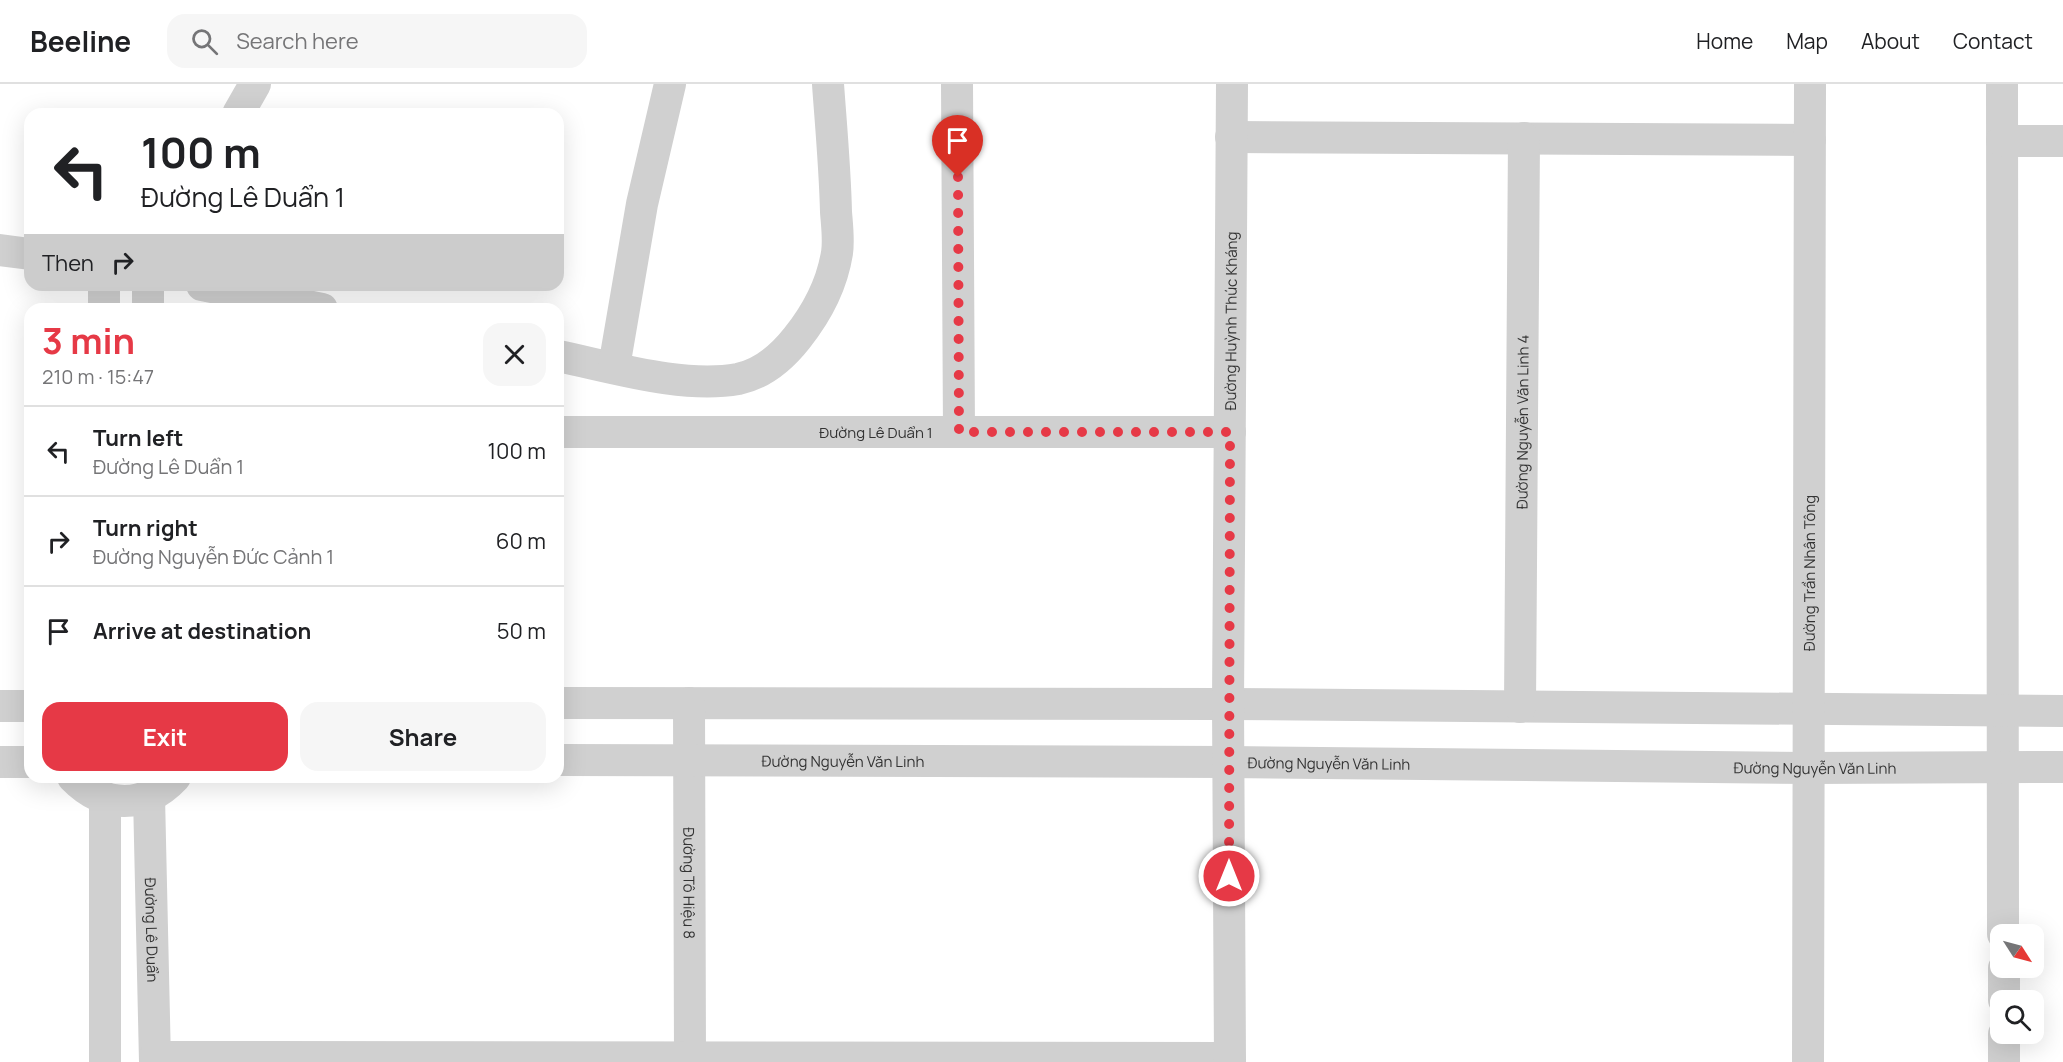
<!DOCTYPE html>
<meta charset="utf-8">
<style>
:root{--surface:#fff;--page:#f6f6f6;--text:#202124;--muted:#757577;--line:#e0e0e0;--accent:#e63946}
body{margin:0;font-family:Manrope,sans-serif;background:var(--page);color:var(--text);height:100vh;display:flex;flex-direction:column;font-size:22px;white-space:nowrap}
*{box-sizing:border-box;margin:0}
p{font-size:20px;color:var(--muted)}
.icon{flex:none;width:33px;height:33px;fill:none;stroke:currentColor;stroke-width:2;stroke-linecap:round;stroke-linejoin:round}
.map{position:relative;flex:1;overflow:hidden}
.sheet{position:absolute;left:24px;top:219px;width:540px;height:480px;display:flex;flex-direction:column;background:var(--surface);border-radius:18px;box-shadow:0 6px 24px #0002}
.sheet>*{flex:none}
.hud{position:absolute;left:24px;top:24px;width:540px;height:183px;border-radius:18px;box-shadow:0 6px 24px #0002;background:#fff;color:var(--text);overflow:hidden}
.needle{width:39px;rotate:126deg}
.fabs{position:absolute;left:1990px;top:840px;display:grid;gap:12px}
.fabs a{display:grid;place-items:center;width:54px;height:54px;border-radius:12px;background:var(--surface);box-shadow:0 6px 24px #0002;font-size:30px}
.pin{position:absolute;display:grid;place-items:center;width:51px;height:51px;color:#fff;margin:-62px -26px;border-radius:50% 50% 50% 0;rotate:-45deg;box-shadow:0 0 6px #0007}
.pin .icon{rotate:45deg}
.me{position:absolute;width:66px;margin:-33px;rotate:0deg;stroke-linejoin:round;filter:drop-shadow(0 0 4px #0008)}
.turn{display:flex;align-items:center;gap:21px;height:126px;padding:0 18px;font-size:27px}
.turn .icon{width:78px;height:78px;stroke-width:2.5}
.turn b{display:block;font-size:42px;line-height:51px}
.then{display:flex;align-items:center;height:57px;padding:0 18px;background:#0003;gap:12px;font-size:22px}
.round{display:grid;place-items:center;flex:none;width:63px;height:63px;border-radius:18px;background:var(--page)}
.headline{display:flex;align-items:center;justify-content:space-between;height:102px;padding:0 18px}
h1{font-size:36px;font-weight:700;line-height:45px;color:var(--accent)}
.button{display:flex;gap:12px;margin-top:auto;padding:12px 18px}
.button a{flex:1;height:69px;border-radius:18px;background:var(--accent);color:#fff;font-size:24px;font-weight:700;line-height:69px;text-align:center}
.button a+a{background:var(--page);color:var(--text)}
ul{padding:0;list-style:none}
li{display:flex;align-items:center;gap:18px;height:90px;padding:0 18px;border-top:2px solid var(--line)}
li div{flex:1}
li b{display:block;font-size:22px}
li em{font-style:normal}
header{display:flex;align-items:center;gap:36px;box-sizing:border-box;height:84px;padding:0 30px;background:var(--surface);border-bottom:2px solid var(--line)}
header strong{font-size:28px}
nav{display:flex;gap:33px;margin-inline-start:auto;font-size:21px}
.search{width:420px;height:54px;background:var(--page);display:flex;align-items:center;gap:15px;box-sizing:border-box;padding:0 21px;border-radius:18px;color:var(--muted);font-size:22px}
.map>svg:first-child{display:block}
</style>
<header>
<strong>Beeline</strong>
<div class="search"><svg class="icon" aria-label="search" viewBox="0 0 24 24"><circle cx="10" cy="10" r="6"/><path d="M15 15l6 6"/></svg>Search here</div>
<nav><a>Home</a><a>Map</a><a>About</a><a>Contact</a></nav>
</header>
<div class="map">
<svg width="2063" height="978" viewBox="0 0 2063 978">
<rect width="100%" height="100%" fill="#fff"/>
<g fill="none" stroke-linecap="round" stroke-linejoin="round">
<!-- minor -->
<g stroke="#d0d0d0" stroke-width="32">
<polyline points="957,0 959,348"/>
<polyline points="2002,0 2003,850"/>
<polyline points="238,30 255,0"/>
<polyline points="1231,53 1810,56"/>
<polyline points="2002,57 2063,57"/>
<polyline points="0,166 30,170"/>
<polyline points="104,201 104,225"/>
<polyline points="148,201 148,225"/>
<polyline points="202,201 322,225"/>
<path d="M558 272C612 283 683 305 738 295 762 290 782 273 797 254 817 229 832 200 837 169 839 156 837 141 836 128 835 85 831 42 828 0"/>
<polyline points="614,283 642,120 670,0"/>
<path id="s1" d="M558 348H1230"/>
<polyline points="558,619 1228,620 2063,627"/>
<path id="s2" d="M689 619 690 978"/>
<polyline points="0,622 30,622"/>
<path id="s3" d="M1520 623 1524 54"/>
<path id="s4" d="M558 676 1229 678 1809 684 2063 683"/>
<polyline points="0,678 30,678"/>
<path d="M73 693C104 725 145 725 175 693"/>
<path id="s5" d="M149 712 155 978"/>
<polyline points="2004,884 2004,916"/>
<polyline points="2004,950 2004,978"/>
<polyline points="155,973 1230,974"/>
<polyline points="105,978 105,714"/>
<path id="s6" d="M1230 978 1228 620 1232 0"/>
<path id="s7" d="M1808 978 1810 0"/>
</g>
</g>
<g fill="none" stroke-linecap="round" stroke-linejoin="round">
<!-- route -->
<polyline stroke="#e63946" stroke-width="10" stroke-dasharray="0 18" points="958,93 959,348 1230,348 1229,792"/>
</g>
<g text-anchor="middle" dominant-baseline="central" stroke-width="6" stroke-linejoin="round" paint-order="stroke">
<!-- street labels -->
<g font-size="15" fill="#333" stroke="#fff">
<text stroke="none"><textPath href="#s6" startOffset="741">Đường Huỳnh Thúc Kháng</textPath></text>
<text stroke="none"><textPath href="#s3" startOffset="285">Đường Nguyễn Văn Linh 4</textPath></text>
<text stroke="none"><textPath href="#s1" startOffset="318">Đường Lê Duẩn 1</textPath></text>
<text stroke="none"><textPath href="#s7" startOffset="489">Đường Trần Nhân Tông</textPath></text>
<text stroke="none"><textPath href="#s4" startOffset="285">Đường Nguyễn Văn Linh</textPath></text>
<text stroke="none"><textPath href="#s4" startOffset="771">Đường Nguyễn Văn Linh</textPath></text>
<text stroke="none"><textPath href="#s4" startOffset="1257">Đường Nguyễn Văn Linh</textPath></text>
<text stroke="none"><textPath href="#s2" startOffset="180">Đường Tô Hiệu 8</textPath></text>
<text stroke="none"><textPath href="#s5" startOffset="134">Đường Lê Duẩn</textPath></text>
</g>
</g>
</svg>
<div class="fabs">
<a><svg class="needle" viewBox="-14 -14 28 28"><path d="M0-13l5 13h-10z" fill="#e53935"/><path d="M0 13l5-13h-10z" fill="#757577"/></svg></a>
<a><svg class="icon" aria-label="search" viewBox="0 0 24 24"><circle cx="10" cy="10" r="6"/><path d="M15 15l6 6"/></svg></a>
</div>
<div class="pin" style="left:958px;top:93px;background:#d93025"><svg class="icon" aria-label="arrive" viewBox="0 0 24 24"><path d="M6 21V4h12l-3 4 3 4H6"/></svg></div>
<svg class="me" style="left:1229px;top:792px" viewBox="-20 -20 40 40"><circle r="17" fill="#e63946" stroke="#fff" stroke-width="3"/><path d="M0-11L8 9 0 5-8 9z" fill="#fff"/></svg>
<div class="hud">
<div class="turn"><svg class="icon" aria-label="left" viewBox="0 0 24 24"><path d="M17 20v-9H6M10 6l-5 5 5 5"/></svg><div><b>100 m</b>Đường Lê Duẩn 1</div></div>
<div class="then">Then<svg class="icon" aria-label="right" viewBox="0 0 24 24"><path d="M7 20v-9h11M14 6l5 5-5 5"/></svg></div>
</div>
<section class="sheet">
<div class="headline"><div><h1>3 min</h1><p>210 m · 15:47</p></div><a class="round"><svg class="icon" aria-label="close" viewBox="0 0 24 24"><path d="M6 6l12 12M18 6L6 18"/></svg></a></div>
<ul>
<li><svg class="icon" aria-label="left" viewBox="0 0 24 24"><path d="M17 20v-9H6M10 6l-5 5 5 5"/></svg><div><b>Turn left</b><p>Đường Lê Duẩn 1</p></div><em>100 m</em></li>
<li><svg class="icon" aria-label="right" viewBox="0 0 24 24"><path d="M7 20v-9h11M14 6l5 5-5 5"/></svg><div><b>Turn right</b><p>Đường Nguyễn Đức Cảnh 1</p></div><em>60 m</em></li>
<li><svg class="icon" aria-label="arrive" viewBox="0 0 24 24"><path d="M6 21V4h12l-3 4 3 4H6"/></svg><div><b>Arrive at destination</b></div><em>50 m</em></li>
</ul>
<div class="button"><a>Exit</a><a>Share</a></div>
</section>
</div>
